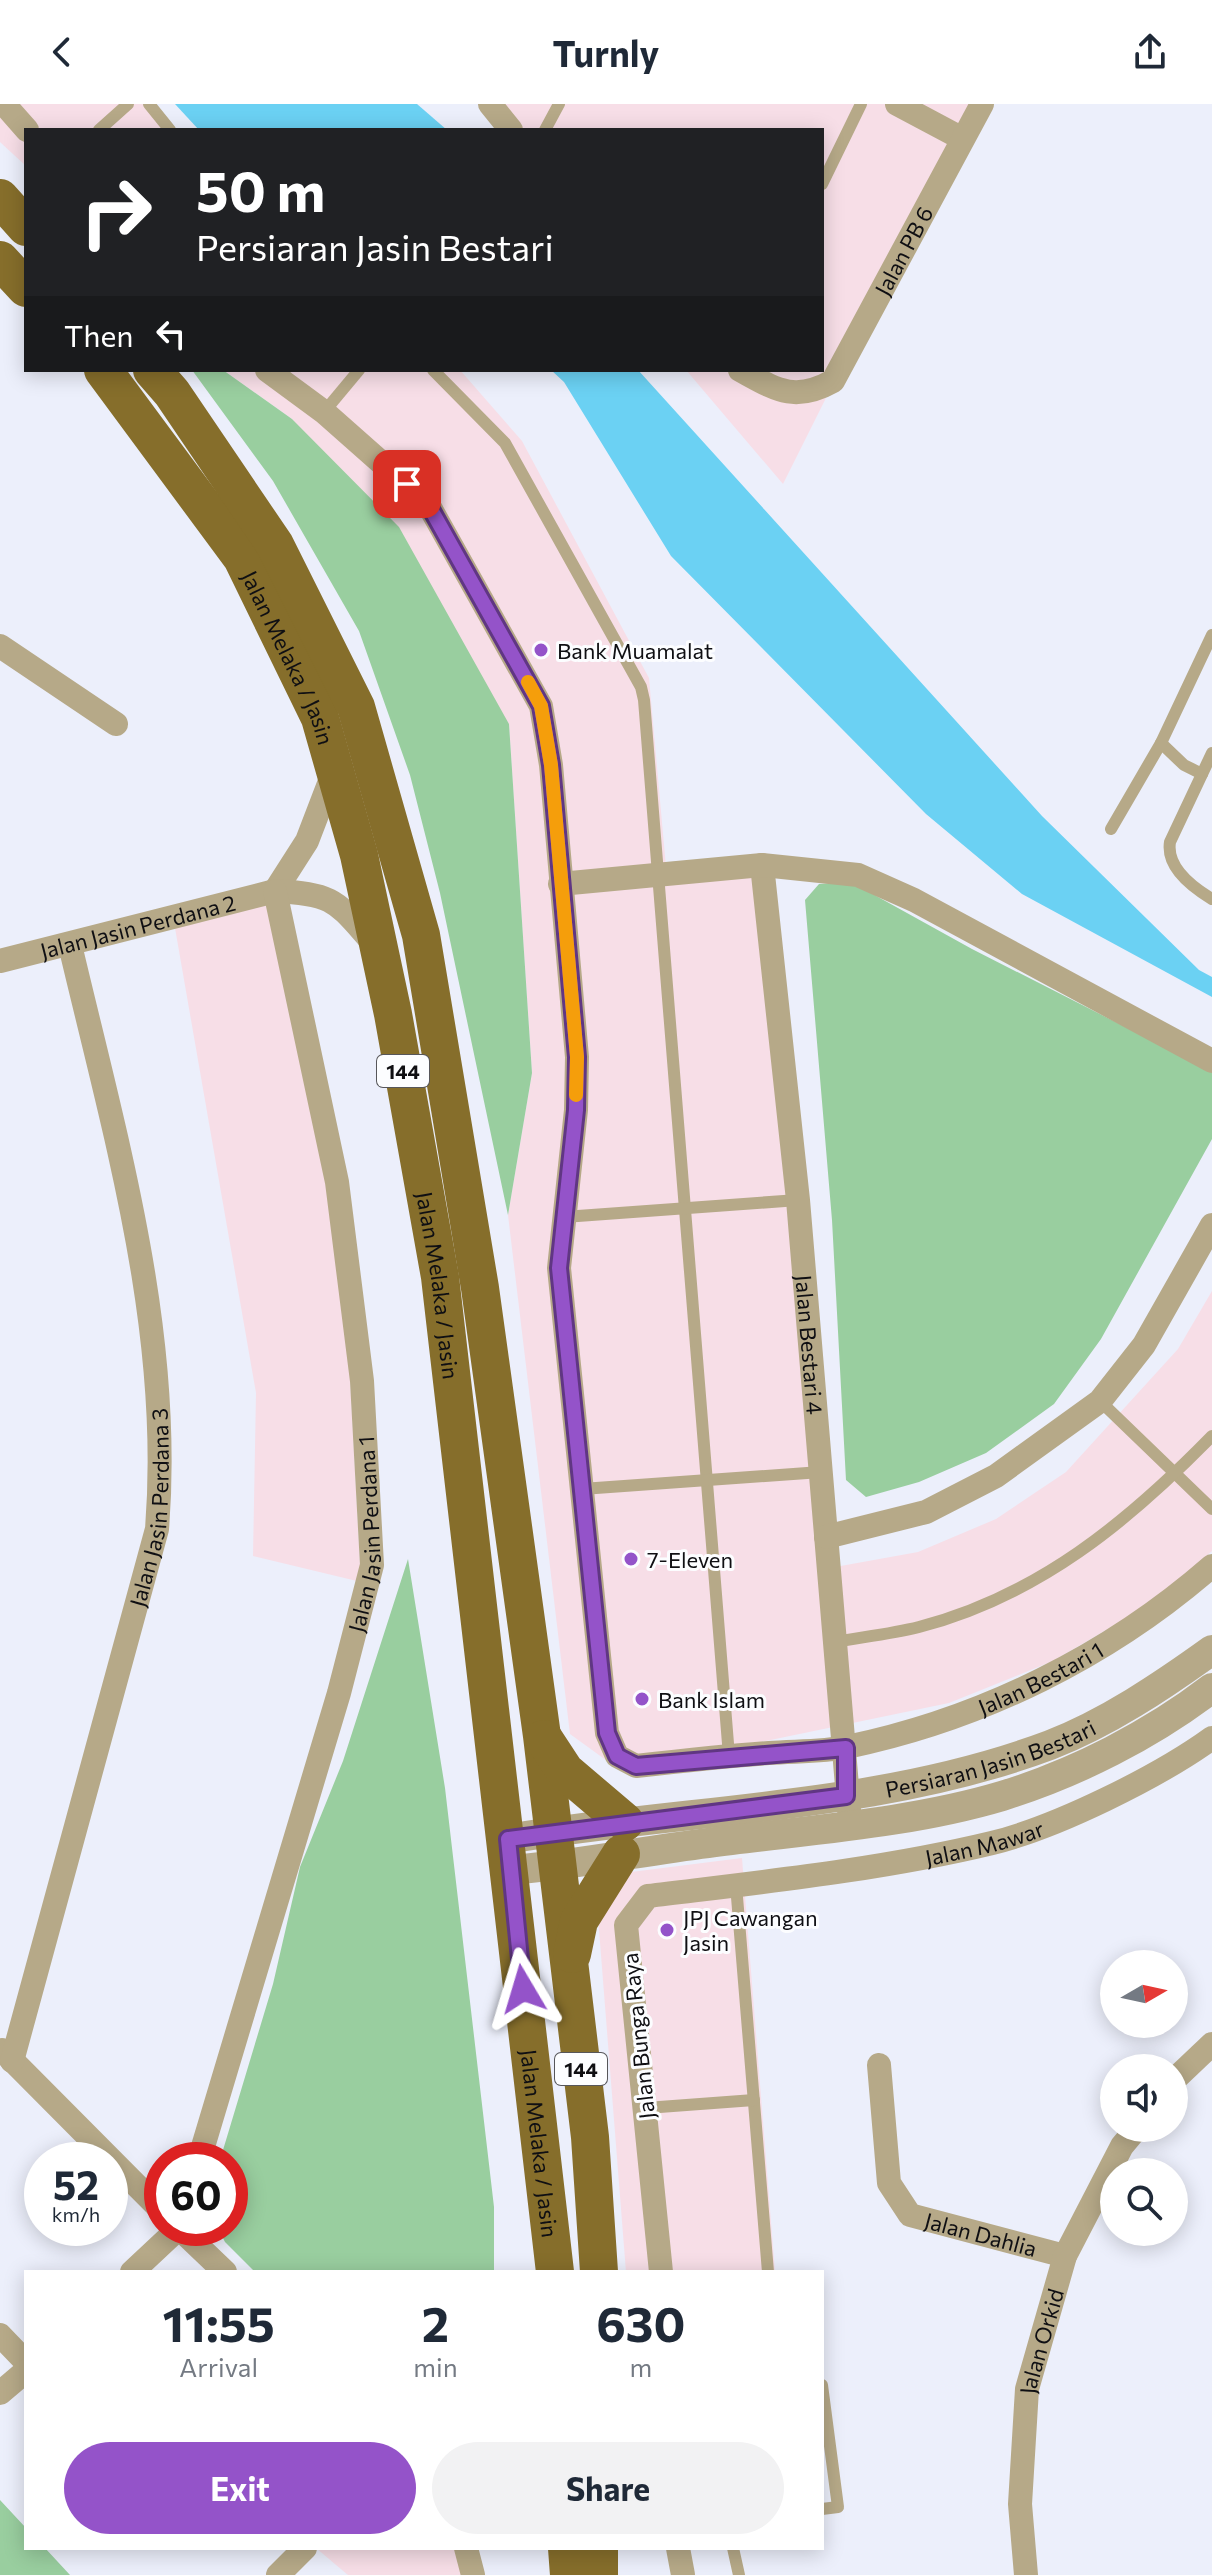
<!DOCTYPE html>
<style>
:root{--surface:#fff;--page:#f2f2f3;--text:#1f2937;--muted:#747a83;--accent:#9453c9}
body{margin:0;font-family:Commissioner,sans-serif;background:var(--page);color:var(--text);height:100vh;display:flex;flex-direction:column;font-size:30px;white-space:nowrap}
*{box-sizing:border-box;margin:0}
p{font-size:26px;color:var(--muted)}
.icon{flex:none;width:44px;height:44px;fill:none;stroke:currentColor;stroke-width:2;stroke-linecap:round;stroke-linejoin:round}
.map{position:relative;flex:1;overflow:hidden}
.drawer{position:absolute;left:24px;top:2166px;width:800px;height:280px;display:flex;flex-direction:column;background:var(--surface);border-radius:0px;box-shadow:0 4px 20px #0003}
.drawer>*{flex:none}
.banner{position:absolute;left:24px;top:24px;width:800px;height:244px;border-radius:0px;box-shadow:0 4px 20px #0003;background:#202124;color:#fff;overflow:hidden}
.needle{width:52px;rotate:81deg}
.buttons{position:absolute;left:1100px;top:1846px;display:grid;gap:16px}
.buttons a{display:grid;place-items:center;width:88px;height:88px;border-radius:50%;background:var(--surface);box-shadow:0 4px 20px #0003;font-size:40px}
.speed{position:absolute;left:24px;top:2038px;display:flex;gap:16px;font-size:40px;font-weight:700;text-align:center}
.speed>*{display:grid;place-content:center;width:104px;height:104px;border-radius:50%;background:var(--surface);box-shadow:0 4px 20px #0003;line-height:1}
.speed small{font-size:20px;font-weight:400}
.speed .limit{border:12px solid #d22;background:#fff;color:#111}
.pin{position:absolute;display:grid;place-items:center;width:68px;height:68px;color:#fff;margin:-34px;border-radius:16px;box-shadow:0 4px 12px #0006}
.me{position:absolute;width:88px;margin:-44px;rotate:353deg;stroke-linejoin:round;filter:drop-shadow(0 0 6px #0008)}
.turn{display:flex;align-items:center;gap:28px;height:168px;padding:0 40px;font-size:36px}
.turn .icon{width:104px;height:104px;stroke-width:2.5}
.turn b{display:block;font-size:56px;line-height:68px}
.then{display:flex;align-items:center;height:76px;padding:0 40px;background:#0003;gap:16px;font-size:30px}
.eta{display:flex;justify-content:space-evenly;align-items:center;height:136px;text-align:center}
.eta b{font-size:48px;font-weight:700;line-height:56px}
.action{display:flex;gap:16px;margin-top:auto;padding:16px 40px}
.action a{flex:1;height:92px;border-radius:48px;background:var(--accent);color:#fff;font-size:32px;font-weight:700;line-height:92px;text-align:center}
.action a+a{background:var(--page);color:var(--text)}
header{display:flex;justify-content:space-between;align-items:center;height:104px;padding:0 40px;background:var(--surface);font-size:36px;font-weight:700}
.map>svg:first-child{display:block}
</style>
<header><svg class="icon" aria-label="back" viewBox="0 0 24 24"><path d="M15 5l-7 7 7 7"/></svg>Turnly<svg class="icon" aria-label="share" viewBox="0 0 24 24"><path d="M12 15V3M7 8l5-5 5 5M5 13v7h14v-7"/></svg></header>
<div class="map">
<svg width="1212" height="2471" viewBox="0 0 1212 2471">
<rect width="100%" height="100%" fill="#eceffb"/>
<!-- commercial -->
<g fill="#f7dee7">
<polygon points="0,0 154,0 175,26 26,26 26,62 0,38"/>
<polygon points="492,0 973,0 783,380 686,266 822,266 822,26 503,26"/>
<polygon points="223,266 460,266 522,337 649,574 666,763 772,752 824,1465 918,1448 996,1415 1066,1368 1178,1245 1212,1187 1212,1447 1159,1495 1053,1557 949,1599 621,1667 570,1630 508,1111 532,969 509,620 292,315"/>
<polygon points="272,794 340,1089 361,1478 253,1452 256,1289 175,824"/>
<polygon points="742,1754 775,2168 626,2168 598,1813 631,1768"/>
<polygon points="316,2444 456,2444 464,2471 348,2471"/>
</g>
<!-- green -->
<g fill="#99ce9f">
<polygon points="192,266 223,266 292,315 399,423 509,620 532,969 508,1111 440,789 410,671 359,527 273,377"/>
<polygon points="851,778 972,845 1212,967 1212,1035 1101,1235 1054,1300 986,1349 919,1378 866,1393 846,1376 832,1116 805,796 819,780"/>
<polygon points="408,1455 445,1684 494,2103 494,2168 255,2168 225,2138 218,2124 230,2124 230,2056 220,2056 273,1880 300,1763 343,1657"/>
<polygon points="0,2396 26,2424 26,2444 45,2444 70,2471 0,2471"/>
</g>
<!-- water -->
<g fill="#6bd1f3">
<polygon points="175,0 417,0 447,26 199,26"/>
<polygon points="551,266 638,266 1042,712 1199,866 1212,873 1212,893 1022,790 926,710 671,452 564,278"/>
</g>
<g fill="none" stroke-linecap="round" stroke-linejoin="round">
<!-- service -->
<g stroke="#b6a988" stroke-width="12">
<polyline points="149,0 170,26"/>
<polyline points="99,26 128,0"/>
<polyline points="545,26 559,0"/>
<polyline points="822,80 861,0"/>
<polyline points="433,266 505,339 641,583 644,596 729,1652"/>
<polyline points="324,308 359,266"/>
<polyline points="1161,639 1184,661 1202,670"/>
<path d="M1212 649 1170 738C1166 763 1192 783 1212 795"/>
<polyline points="1111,725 1161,639 1212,531"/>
<polyline points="564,1113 798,1096"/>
<polyline points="1100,1297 1212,1405"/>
<polyline points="582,1385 821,1368"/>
<path d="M834 1538C862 1533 891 1530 919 1523 1038 1492 1128 1418 1212 1332"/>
<polyline points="736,1781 768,2168"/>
<polyline points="646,2004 754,1996"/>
<polyline points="822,2281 838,2403 822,2405"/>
<polyline points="733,2444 739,2471"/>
</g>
<!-- minor -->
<g stroke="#b6a988" stroke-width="24">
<polyline points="4,0 27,26"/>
<polyline points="490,0 511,26"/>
<polyline points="897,0 961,34"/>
<path id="s1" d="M267 266 324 308 428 400 541 602 551 661 577 953 576 1006 559 1164 607 1629 617 1652 636 1662C680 1657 725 1652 769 1649 794 1647 822 1648 847 1643 982 1615 1109 1552 1212 1462"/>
<path id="s2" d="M740 266C775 285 794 299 833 277L982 0"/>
<polyline points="0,542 116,620"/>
<path id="s3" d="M762 761 798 1096 849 1706"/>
<polyline points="560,780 762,761 858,771 914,796 1212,957"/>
<polyline points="275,787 307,737 335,664"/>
<path id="s4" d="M0 857 275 787C337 790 336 798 376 842"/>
<polyline points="826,1433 926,1408 996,1372 1100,1297 1144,1241 1212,1121"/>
<polyline points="2,1946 162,2107"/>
<path id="s5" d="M12 1957 157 1425C173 1227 115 1032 70 841"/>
<path id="s6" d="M879 1961 889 2079 910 2111 1065 2152"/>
<polyline points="1174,1976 1212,1940"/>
<path id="s7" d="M199 2056 339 1589 372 1461 362 1277 337 1078 275 787"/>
<polyline points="179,2124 225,2168"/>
<polyline points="132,2168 179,2124"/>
<path id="s8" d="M661 2168 626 1821 648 1792C762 1778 880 1766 992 1739 1057 1723 1158 1673 1212 1634"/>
<polyline points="0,2231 26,2258"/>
<polyline points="0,2289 26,2267"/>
<polyline points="466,2444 473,2471"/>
<polyline points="678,2444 683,2471"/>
<polyline points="278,2471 305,2444"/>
<path id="s9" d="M1026 2471 1020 2400 1027 2285 1065 2152 1122 2042 1137 2024"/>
</g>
<!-- tertiary -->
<g stroke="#b6a988" stroke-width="30">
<path id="s10" d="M508 1735C688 1704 877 1706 1050 1641 1107 1619 1162 1582 1212 1546"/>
<path d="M510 1766C576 1761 642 1747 708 1739 805 1726 908 1720 1002 1692 1076 1669 1151 1631 1212 1584"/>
</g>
<!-- primary -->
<g stroke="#866e2b" stroke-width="38">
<polyline points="0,94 26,123"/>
<polyline points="0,156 26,184"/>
<path id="s11" d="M103 266 242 454 320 614 359 751 393 910 440 1173 555 2168"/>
<polyline points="152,266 172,289 275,441 356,603 421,831 480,1184 542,1632 590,2033 599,2168"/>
<polyline points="544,1635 565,1667 625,1718"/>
<polyline points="572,1850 579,1817 621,1750"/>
<polyline points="567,2444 569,2471"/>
<polyline points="599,2444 599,2471"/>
</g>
</g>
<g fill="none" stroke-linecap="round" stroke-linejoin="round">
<!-- route casing -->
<g stroke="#603683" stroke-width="20">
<polyline id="route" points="407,380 428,400 541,602 551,661 577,953 576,1006 559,1164 607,1629 617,1652 636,1662 846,1644 846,1692 508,1735 523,1885"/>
</g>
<!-- route -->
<use href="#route" stroke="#9453c9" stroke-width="14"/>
<!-- slow -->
<polyline stroke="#f59e0b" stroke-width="14" points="528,578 541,602 551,661 577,953 576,991"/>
</g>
<!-- markers -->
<g fill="#9453c9" stroke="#fcfdff" stroke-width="3">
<circle cx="541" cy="546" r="8"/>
<circle cx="631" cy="1455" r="8"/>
<circle cx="642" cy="1595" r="8"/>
<circle cx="667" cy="1826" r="8"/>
</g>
<g text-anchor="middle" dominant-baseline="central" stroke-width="6" stroke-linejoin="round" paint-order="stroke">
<!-- shield labels -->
<g fill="#fcfdff" stroke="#56565a" stroke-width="2">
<rect x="377" y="951" width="52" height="32" rx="6"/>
<rect x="555" y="1949" width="52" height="32" rx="6"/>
</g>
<g font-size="20" font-weight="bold" fill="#0f0f13">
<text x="403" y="967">144</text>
<text x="581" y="1965">144</text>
</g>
<!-- street labels -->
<g font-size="22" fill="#0f0f13" stroke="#fcfdff">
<text stroke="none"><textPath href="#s2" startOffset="248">Jalan PB 6</textPath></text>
<text stroke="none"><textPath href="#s11" startOffset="344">Jalan Melaka / Jasin</textPath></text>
<text stroke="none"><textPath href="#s4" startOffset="142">Jalan Jasin Perdana 2</textPath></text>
<text stroke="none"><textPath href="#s11" startOffset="992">Jalan Melaka / Jasin</textPath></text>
<text stroke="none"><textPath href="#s3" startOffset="482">Jalan Bestari 4</textPath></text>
<text stroke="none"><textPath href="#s5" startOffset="572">Jalan Jasin Perdana 3</textPath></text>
<text stroke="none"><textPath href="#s7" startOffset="650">Jalan Jasin Perdana 1</textPath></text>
<text stroke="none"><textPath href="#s1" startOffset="1938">Jalan Bestari 1</textPath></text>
<text stroke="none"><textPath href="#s10" startOffset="490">Persiaran Jasin Bestari</textPath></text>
<text stroke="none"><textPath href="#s8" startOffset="726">Jalan Mawar</textPath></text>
<text transform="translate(638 1932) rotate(-96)">Jalan Bunga Raya</text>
<text stroke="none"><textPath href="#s11" startOffset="1856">Jalan Melaka / Jasin</textPath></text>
<text stroke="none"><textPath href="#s6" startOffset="230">Jalan Dahlia</textPath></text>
<text stroke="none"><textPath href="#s9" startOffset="236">Jalan Orkid</textPath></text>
</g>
<!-- poi labels -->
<g font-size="22" fill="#0f0f13" stroke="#fcfdff" text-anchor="start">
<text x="557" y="546">Bank Muamalat</text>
<text x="647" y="1455">7-Eleven</text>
<text x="658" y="1595">Bank Islam</text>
<text x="683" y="1813">JPJ Cawangan<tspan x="683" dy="25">Jasin</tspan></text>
</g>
</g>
</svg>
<div class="buttons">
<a><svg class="needle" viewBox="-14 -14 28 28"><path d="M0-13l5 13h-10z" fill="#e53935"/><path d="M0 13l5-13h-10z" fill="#747a83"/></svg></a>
<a><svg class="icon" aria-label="sound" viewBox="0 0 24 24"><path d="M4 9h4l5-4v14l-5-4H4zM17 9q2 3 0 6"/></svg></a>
<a><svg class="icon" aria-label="search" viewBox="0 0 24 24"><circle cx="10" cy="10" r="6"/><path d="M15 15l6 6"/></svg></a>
</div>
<div class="speed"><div>52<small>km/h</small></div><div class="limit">60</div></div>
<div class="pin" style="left:407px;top:380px;background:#d93025"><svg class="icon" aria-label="arrive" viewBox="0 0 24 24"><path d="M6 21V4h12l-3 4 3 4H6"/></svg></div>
<svg class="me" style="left:523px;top:1885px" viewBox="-20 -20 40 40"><path d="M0-17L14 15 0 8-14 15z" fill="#9453c9" stroke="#fff" stroke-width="4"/></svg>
<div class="banner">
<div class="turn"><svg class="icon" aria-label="right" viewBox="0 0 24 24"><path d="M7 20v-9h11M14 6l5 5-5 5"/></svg><div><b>50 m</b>Persiaran Jasin Bestari</div></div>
<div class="then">Then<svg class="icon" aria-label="left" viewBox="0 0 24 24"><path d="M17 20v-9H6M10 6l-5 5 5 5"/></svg></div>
</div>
<section class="drawer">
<div class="eta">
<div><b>11:55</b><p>Arrival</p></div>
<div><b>2</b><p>min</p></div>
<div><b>630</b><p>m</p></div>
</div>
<div class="action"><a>Exit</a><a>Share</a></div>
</section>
</div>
